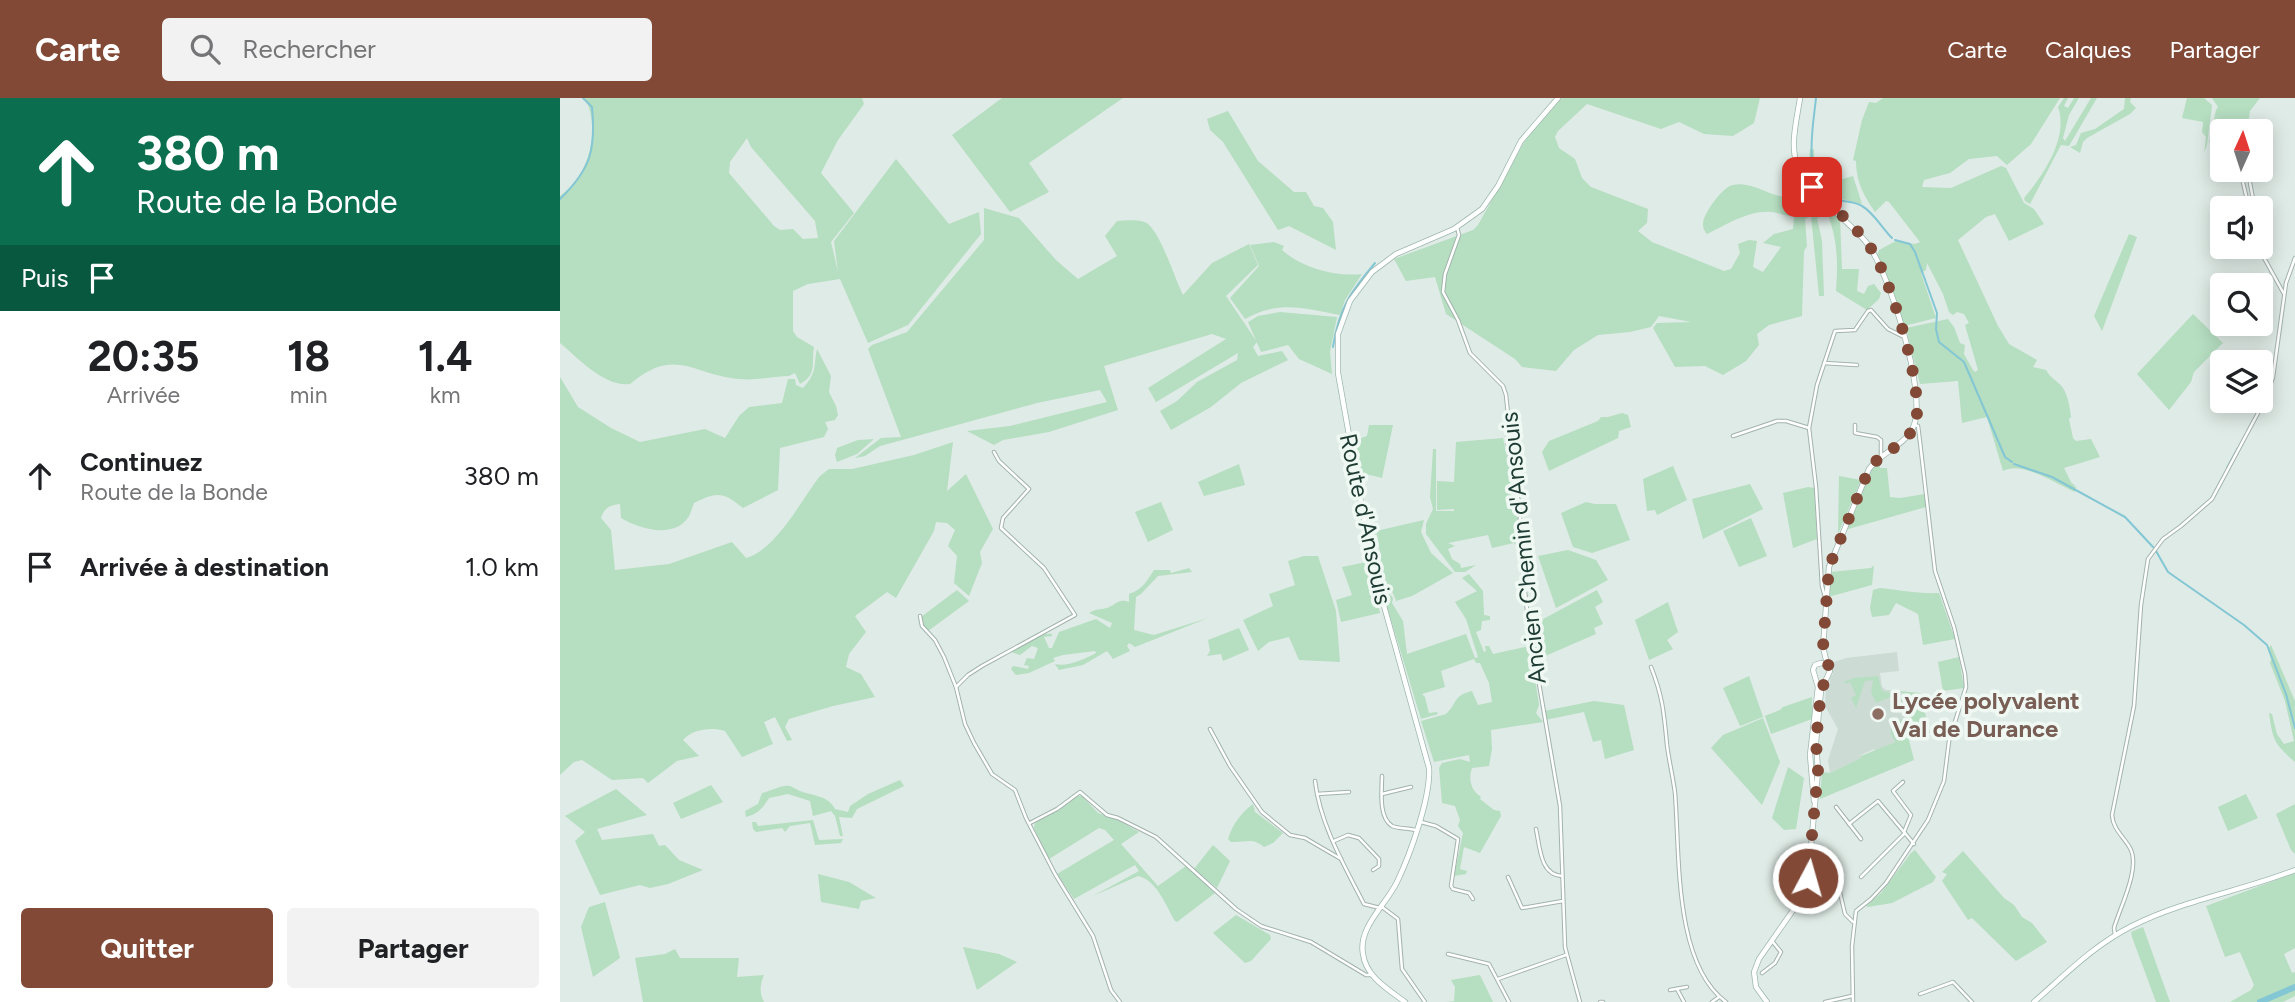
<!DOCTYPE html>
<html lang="fr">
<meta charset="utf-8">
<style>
:root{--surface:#fff;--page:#f2f2f2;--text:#202124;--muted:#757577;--accent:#824937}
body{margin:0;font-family:Figtree,sans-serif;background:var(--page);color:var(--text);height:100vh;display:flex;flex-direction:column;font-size:26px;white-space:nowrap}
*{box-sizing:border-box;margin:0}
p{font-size:23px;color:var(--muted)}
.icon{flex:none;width:38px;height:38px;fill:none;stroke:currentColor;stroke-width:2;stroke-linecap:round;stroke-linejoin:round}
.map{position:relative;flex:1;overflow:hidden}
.details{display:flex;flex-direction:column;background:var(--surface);width:560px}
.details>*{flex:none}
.banner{background:#0b6e4f;color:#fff;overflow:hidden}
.needle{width:46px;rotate:3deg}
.controls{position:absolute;left:1650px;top:21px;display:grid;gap:14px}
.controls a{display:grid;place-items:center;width:63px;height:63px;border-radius:7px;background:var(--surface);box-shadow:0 4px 18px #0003;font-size:35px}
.pin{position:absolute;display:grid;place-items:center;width:60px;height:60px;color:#fff;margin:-30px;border-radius:14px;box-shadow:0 4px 10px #0006}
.me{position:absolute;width:77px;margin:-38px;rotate:6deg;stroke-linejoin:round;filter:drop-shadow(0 0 5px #0008)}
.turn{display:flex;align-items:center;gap:24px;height:147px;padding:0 21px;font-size:32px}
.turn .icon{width:91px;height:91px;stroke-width:2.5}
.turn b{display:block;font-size:49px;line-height:60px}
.then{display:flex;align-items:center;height:66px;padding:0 21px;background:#0003;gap:14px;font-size:26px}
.eta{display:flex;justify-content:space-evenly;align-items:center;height:119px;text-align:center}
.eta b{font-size:42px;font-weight:700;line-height:49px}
.cta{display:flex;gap:14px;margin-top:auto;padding:14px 21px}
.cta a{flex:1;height:80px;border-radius:7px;background:var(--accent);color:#fff;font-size:28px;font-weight:700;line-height:80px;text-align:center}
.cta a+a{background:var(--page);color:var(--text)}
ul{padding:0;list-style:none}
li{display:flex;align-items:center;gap:21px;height:91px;padding:0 21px}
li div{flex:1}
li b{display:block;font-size:26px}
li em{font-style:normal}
header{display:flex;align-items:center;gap:42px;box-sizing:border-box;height:98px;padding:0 35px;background:var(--accent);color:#fff}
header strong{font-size:33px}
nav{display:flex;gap:38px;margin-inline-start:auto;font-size:24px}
.search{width:490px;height:63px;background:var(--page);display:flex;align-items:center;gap:18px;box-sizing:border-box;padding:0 24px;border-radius:7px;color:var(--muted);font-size:26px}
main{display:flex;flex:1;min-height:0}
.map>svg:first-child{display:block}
</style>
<header>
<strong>Carte</strong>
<div class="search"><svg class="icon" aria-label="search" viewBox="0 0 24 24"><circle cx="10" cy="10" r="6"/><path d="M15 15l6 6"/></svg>Rechercher</div>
<nav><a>Carte</a><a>Calques</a><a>Partager</a></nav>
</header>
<main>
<section class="details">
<div class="banner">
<div class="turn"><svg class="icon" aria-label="ahead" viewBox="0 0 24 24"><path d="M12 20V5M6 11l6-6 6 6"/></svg><div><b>380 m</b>Route de la Bonde</div></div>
<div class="then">Puis<svg class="icon" aria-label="arrive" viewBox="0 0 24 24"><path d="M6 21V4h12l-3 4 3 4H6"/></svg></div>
</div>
<div class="eta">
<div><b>20:35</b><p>Arrivée</p></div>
<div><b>18</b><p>min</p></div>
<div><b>1.4</b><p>km</p></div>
</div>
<ul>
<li><svg class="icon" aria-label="ahead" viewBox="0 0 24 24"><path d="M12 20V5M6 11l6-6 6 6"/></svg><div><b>Continuez</b><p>Route de la Bonde</p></div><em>380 m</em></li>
<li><svg class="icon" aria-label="arrive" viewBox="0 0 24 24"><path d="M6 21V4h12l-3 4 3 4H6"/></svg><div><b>Arrivée à destination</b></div><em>1.0 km</em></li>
</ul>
<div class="cta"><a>Quitter</a><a>Partager</a></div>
</section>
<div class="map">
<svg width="1735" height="904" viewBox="0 0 1735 904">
<rect width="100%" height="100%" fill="#dfebe6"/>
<!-- built -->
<polygon fill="#cddbd5" points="1337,554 1339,573 1320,575 1322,589 1326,592 1360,595 1370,635 1348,638 1315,653 1314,651 1301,657 1302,660 1270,675 1268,662 1278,631 1265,608 1266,589 1270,587 1270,580 1273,576 1271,565 1286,560"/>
<!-- green -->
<g fill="#b6dec1" fill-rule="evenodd">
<path d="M25 0H302L304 6 278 42 261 75 294 115 271 144 278 174 274 143 336 61 389 126 419 114 421 136 348 227 308 245 280 181 248 186 233 193V233L237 239 254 249C251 265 258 276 240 286L235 275 229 278C213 278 196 283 179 281 131 276 115 248 70 286 44 289 18 260 0 245V98C7 92 15 86 20 77 33 55 37 23 25 0ZM187 40 191 49 255 123 258 140 243 141 233 131 220 132 214 128 169 75 170 64Z"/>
<polygon points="442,0 563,0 469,65 489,94 450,114 392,37"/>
<path d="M1002 0H1200L1194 25 1173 38 1144 36 1119 24 1101 31 1027 6 998 33 995 39 999 50 1015 61 1022 80 1031 89 1088 111 1087 125 1078 133 1092 144 1164 173 1171 171 1180 155 1178 146 1189 142 1197 143 1193 169 1203 174 1221 149 1203 145 1214 136 1233 131 1234 118C1225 118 1220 115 1212 114 1191 111 1165 127 1147 136 1144 132 1143 131 1143 125 1144 115 1163 88 1173 87 1193 83 1209 99 1228 99L1231 95 1232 59 1237 74 1280 120 1282 171H1299L1297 193 1304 196 1308 188 1314 186 1321 195 1319 201 1307 212 1276 193C1278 165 1278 142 1267 115L1257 120 1262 143 1264 198H1259L1251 118 1245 121 1247 148 1244 153 1242 218 1209 227 1197 236 1199 247 1186 263 1163 277 1145 268 1115 269 1093 230 1097 225 1131 224 1099 218 1091 229 1070 234 1038 237 1014 252 996 273 962 269 955 261 886 216 875 179 846 183 834 161 913 132 918 127 967 39Z"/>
<path d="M1323 0H1500L1471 46 1447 67 1437 58 1409 61 1390 75 1364 82 1362 89 1391 90 1441 68 1446 70 1464 105 1474 111 1484 126 1449 143 1435 116 1426 119 1398 142 1438 228 1449 246 1477 262 1473 269 1486 272C1491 281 1498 283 1503 290 1508 298 1510 310 1511 319L1509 321 1513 340 1516 343 1531 341 1540 359 1504 370 1511 384 1516 389 1515 394C1498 387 1462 362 1443 373L1427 319 1402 325 1398 283 1360 286 1346 230 1388 221 1394 229 1400 245 1405 247 1404 256 1413 272 1415 274 1418 272 1405 227 1409 225 1404 216 1397 214 1393 217 1389 214 1383 196 1367 165 1366 172 1361 175 1376 220 1344 228 1332 194 1336 187 1331 190 1330 187 1317 157 1319 152 1336 143 1355 146 1360 144 1329 104 1326 103 1315 114C1304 98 1296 84 1296 63L1293 62 1302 22 1309 4 1316 5Z"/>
<path d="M1504 0H1508L1504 8 1508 10 1514 0H1519L1509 17 1503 40 1505 43 1531 0H1537L1509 48 1501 47 1470 106 1465 103 1464 100C1483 78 1509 39 1498 9Z"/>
<polygon points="1565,0 1571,0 1570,4 1576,10 1570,16 1527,40 1523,44 1520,55 1510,49 1516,47 1521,35 1535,31 1564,11"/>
<polygon points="1627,0 1644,0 1652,7 1647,47 1644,55 1646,39 1642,34 1643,24 1622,20"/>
<polygon points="1652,0 1700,0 1690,13 1687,33 1653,33 1651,39 1658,41 1658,43 1649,45 1656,12 1658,9"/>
<polygon points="668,13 698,63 734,94 746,94 754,108 763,110 773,124 776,152 729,128 718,132 663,44 650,32 647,21"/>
<path d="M1250 51H1254V70L1257 78 1272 84 1293 78 1302 106 1278 100 1275 106C1254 90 1247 78 1250 51Z"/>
<path d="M424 110 459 120 496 162 518 181 557 158 545 138 557 123C567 123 581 120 589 127 602 139 615 181 623 197L652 165 689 146 698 167 666 198 697 244 693 249 698 258 722 253 728 262 681 285 651 309 611 332 600 313 617 303 637 284 677 262 678 255 596 304 588 290 666 241 652 236 544 268 558 312 489 334 443 342 434 347 407 333 450 328 547 304 540 292 477 305 346 341 320 348 305 358 295 360 321 340 341 339 308 251 312 247 347 234 424 142Z"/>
<polygon points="1569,136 1577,139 1542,233 1534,218"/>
<path d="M714 144 724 148 722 152C742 170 775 179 802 176L785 202 780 217C744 210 719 202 685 221L670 200 699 168 690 147Z"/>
<polygon points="720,214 777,219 770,254 772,276 739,261 728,247 701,254 688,224 698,218"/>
<polygon points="1633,216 1663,245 1634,274 1631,284 1609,312 1577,276"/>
<path d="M257 251 271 278 269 294 276 308 278 317 275 322 265 324 268 331 264 339 220 350 218 392 183 410C163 393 156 394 134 405 132 410 130 418 127 421 111 441 78 430 61 420L60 406C50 407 44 410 41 420L51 432 55 472 109 466 172 444 186 460C217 451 241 402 260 378L269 371H292L354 357 393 344 387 393 406 376 433 431 420 454 422 465 409 498 394 485 397 458 388 448 395 432 387 425 376 424 374 433 336 500 327 494 295 518 306 534 289 556 286 569 301 576 315 599 273 608 229 621 225 629 232 642 227 643 215 619 204 624 213 646 182 659 165 633C151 629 133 631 123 642L139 658 117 663 88 685 83 680 52 682 22 662 14 664 0 677V279L18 309 51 330 80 344 145 331 165 340 179 318 189 309 222 305 228 281H235L236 287 243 290C258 273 253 269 257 251Z"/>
<polygon points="1062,315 1068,317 1071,329 1059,333 1058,340 989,373 982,354 989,343 1038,323 1041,319 1048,319"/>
<polygon points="809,327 833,327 822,380 798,374 793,343 807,338"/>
<polygon points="943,340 958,409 959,451 954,445 932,450 928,437 888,445 895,448 888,451 892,461 900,466 901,470 916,467 905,474 895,474 866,436 866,426 873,411 870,399 873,351 876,351 876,413 894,413 894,411 877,412 877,383 894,384 896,344"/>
<polygon points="314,341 297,356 277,364 275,357 277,350 298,342"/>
<polygon points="1320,361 1320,370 1327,370 1330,399 1340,400 1365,396 1366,409 1285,432 1311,371"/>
<polygon points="679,366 685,387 644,398 638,384"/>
<polygon points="1113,368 1127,402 1097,417 1095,412 1087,413 1083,381"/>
<polygon points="1279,378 1301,382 1278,436"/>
<polygon points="1190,386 1203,411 1143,441 1132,401"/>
<polygon points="1248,389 1254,390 1257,441 1233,450 1223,395"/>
<polygon points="601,404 613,432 588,444 575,414"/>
<polygon points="1026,404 1035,406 1056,406 1070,442 1032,455 1013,449 1001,415"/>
<polygon points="1191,420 1207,458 1179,469 1163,433"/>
<path d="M864 422 861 434 871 455 893 475 852 498 836 503C834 494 827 488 824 478 820 463 820 448 816 433Z"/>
<path d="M810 430H813L816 436 822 477 828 494 833 500 832 505 843 523 847 556 906 536 915 560 918 559 906 521 895 504 917 493 902 480 909 476 923 493 924 517 930 518V522L922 523 921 532 916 534 924 554 926 553 925 548H929L933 556 970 548 979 607 976 615 983 624 931 632 932 651 929 668 912 670C908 682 911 692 921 699L920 701 934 712 940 713 941 718 920 755 904 749 900 771 907 773 906 776 894 778 903 735 898 728 900 722 895 708 882 705 879 670 882 665 900 661 910 664 909 657 874 664 861 623 886 616C898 605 892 598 912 593L918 607 932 604 929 585 920 565H916L914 561 881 573 885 589 862 596 865 599 869 615 877 614 878 616 861 621 818 479 808 432Z"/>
<polygon points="1008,452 1036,462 1048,482 996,510 978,458"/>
<polygon points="744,458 758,458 776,513 780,564 739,562 729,539 709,544 698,553 683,522 713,508 709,496 735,487 728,463"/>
<polygon points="807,464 820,515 781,524 776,502 792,497 782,469"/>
<polygon points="1314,467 1312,487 1268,499 1271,474 1311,470"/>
<path d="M629 470 632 474 598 478 581 496 576 499 574 532 594 537 648 520 575 549 569 545 567 548 570 553 553 561 547 553 523 567 499 572 495 566C507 569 523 562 536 555L535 553 503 557 493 560 495 563 469 575 456 577 451 571 453 568 468 571 469 568 464 567 467 560 474 561 478 550 472 548 460 557 451 554C463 547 478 534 492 536V538L484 539 489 550H492L499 534 536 521 550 530 552 525 529 515C537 510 539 512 547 510 556 507 558 500 569 504V496C582 492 587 483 594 472H610L611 475Z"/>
<path d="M1320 490C1340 492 1358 496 1379 495L1395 541 1363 547 1358 516 1336 505 1329 517 1312 519 1310 510 1313 492Z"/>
<polygon points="397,492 409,503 368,533 363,528 361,519"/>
<polygon points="1037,492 1043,504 1035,509 1043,526 1034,530 1036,536 976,562 971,530 974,526"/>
<polygon points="1108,504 1118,534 1107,542 1113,551 1089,562 1075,522"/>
<polygon points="679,530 689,552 663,563 661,556 647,558 650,553 648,542"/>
<path d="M1711 547 1735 603V664C1714 645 1713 643 1709 615L1712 616 1717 636 1724 646 1734 643 1725 603 1710 565 1711 561 1708 551Z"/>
<polygon points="1399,559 1404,590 1383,593 1378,564"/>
<polygon points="1189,578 1203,619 1180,628 1163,590"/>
<polygon points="1318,578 1322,593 1341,597 1350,614 1348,617 1345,618 1344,615 1347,613 1341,601 1337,604 1330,599 1316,605 1311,594 1313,582 1305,583 1296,610 1291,600 1296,597 1290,584 1285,586 1284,584 1293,580"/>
<polygon points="1326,592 1360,595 1370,635 1348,638 1354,662 1260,701 1262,674 1270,675 1301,660 1301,658 1335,644 1331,636 1331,627 1341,621 1343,623 1351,617 1352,613 1343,595"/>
<polygon points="1252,599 1252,621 1211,636 1205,618 1220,612 1223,609"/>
<polygon points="1034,603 1064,607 1074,652 1045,661 1041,642 1033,644 1024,614 985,622 984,613"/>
<polygon points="1203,620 1220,664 1202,707 1151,650 1163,637"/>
<polygon points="1228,669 1244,680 1236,731 1224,732 1212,720"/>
<path d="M340 682 344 688 297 711 292 720 279 719 283 738H280L275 718 271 713 253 718 250 703 228 696 209 700C203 710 198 716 186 719L185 713 198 706 202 695C210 693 217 689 225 688 232 687 234 691 240 693 253 698 268 697 275 711L288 714 290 708 308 696Z"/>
<polygon points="151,687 163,704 121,721 113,705"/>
<polygon points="56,691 87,717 37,731 42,742 93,736 99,748 105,747 119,762 143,772 108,786 90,790 80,787 40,797 15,743 25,734 5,718"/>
<polygon points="1686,696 1698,720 1668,733 1658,709"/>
<path d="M516 698H522L538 715 560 723 579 734 561 746 598 788 626 768 655 795 617 824 615 823C606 808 597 782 578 778L533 798 579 773 575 767 514 801 497 776 554 742 545 732 539 730 489 761 474 730 475 725Z"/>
<path d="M693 706 695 714 723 735 713 745 704 749C692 739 685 745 671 744L668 741C673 726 680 716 693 706Z"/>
<polygon points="1735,706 1735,756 1731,752 1716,716"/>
<polygon points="253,722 259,742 283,741 281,745 255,747 250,725 230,728 225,734 222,730 196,734 193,731 192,724 196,724 198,728"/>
<polygon points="653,747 670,763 657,790 634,771"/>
<polygon points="1355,752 1376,779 1373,784 1332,805 1308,809 1306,808 1321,795 1351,755"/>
<polygon points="1403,753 1444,800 1454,807 1462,819 1472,825 1487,844 1456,863 1412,820 1408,822 1382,783 1387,776 1382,774"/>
<polygon points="1735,775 1735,850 1724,856 1732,875 1735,874 1735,898 1723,904 1670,904 1691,892 1694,887 1680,854 1665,859 1646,808"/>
<polygon points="258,776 289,784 316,800 301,803 299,811 261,804"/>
<polygon points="45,804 60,860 33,879 21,829 29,809"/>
<polygon points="676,817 710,837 711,841 691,863 685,865 653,835"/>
<polygon points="1583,829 1610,904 1596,904 1572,839 1571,834"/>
<polygon points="403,849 439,856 457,864 417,892"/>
<path d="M115 851 120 860H179L177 879 204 877C200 887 199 894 204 904H83L75 860 105 856Z"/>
<polygon points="920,877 933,904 887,904 894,903 895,889 891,882"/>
</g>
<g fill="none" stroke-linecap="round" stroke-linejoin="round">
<!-- stream -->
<g stroke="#83c6d4" stroke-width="2">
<path d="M1256 0C1253 30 1242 78 1271 99 1280 105 1293 102 1302 108 1313 114 1323 131 1332 140"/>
<path d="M0 101C31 71 36 51 32 9L23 0"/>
<polyline points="1335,142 1350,146 1355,154 1377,215 1376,231 1379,244 1404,264 1445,359 1452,364"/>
<path d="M773 249C779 209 791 194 815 165"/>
<polyline points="1699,311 1704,300"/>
<polyline points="1454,366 1492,379 1565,419 1593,449"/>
<polyline points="1667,370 1678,350"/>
<polyline points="1596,453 1608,474 1684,527 1707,547 1726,596 1735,630"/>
</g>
<!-- river -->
<polyline stroke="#83c6d4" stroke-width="6" points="1700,904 1735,889"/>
<!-- street casing -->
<g stroke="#a2b3ad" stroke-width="4.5">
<g id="street">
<polyline points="1661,74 1681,76 1689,110"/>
<polyline points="1689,109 1693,101 1690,85"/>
<polyline points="897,129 899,137 885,176 883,194 898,222 910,255 943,288 946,297 948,316 947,343 960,410 960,449 968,521 1000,708 1005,849 1020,904"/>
<polyline points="1698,149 1724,196"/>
<polyline points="1264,265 1297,267"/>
<polyline points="1295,327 1295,335 1317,339 1321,342 1321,357"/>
<polyline points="1173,338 1217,323 1226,323 1249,330"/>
<polyline points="1265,499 1262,488 1256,389 1249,330 1257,287 1275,233 1295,232 1308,213 1311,212 1328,231 1344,239"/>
<polyline points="360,518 362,528 375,542 384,559 396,589 405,626 414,645 432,676 455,692 466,720 495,776 533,838 551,892 560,904"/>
<path d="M1091 569C1103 599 1104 616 1107 647 1109 663 1113 679 1115 695 1120 754 1113 865 1166 904"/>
<polyline points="396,589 408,577 422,568 515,517 484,470 441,430 443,420 469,391 439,363 434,354"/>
<polyline points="650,631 670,668 702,714 730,737 745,740 781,761"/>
<path d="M822 678C822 692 818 719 832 728 839 731 849 730 855 732"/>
<path d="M755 683C760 726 784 767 804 806L820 810"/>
<polyline points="1343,684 1333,693 1351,717 1344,734"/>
<polyline points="757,696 789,694"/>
<polyline points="822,696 851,689"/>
<polyline points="1276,709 1301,741"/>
<polyline points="861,724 876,728 898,741 891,788 893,791 909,795 913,801"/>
<polyline points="470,725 497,711 520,694 547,717 558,720 596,739 676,811 701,828 751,844 806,877 812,877"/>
<polyline points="1289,726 1318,703 1354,746"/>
<path d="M976 731C980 749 980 777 1002 778"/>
<polyline points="774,743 788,737 799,740 819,761 819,768 813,772"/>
<polyline points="1274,769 1285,816 1293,824"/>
<polyline points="948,779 962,810 1003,803"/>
<polyline points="1301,779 1345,735"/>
<polyline points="822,809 838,821 842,871 865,904"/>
<path d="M1555 837 1554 830C1560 809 1581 770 1570 750 1563 738 1553 731 1552 717L1574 608 1581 507 1588 461 1603 441 1621 428 1652 401 1705 302 1713 279 1726 185 1735 160"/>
<polyline points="888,856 929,866 949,904"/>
<polyline points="1202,875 1215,865 1221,854 1212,843"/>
<polyline points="938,881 1006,857"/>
<polyline points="1117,891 1124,904"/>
<polyline points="1110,892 1127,889"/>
<polyline points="1360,896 1393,884 1412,904"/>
<polyline points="1040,904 1043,904"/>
<polyline points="1152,904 1159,899"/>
<polyline points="1265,904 1292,898"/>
<polyline points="1293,904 1292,848 1296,813 1311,801 1326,785 1368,722 1384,683 1389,643 1406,589 1405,576 1394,529 1375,473 1360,344 1358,328 1355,327"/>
</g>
</g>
<!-- secondary casing -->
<g stroke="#9db7ae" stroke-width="6">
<g id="secondary">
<path d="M1240 0C1237 21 1229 49 1238 69 1250 97 1286 120 1306 144 1328 170 1367 294 1354 327 1347 347 1321 354 1309 371L1269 469 1263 549 1267 566"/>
<path d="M845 904C828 891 806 879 803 856 798 829 826 807 837 784 850 757 871 699 869 670L811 461 778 275V236L790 203 812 174 836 156 894 131 922 111 938 88 961 43 998 0"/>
<polyline points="1207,904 1196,889 1194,874 1199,861 1236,808 1248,780 1258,673 1256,644 1261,592 1270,573 1267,566 1261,565 1255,567 1253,572 1258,589 1250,657 1254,703"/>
<path d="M1474 904C1506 876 1534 847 1572 828 1623 802 1682 793 1735 772"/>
</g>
</g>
<!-- street -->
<use href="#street" stroke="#fff" stroke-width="2.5"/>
<!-- secondary -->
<use href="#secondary" stroke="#fff" stroke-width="4.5"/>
</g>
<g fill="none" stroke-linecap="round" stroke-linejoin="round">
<!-- route -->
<path stroke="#824937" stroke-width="12" stroke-dasharray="0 21.6" d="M1248 780 1258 673 1256 644 1261 592 1270 573 1263 549 1269 469 1309 371C1321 354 1347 347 1355 327 1366 295 1330 180 1312 152 1297 128 1272 109 1252 89"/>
</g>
<!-- markers -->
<circle fill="#8d6e63" stroke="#eff8f3" stroke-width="2.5" cx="1318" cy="616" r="7"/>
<g text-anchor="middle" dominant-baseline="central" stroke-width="7" stroke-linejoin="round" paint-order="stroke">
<!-- street labels -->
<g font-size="24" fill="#1f3c34" stroke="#eff8f3">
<text transform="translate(806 421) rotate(78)">Route d'Ansouis</text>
<text transform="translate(963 450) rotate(-96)">Ancien Chemin d'Ansouis</text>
</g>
<!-- education labels -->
<g font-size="24" font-weight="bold" fill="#785e54" stroke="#eff8f3" text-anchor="start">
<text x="1332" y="602">Lycée polyvalent<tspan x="1332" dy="28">Val de Durance</tspan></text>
</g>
</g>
</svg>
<div class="controls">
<a><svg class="needle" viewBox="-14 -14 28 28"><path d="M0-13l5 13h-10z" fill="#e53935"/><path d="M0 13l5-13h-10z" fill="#757577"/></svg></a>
<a><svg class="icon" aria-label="sound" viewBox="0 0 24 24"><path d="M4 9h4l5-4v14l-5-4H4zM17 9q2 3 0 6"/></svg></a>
<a><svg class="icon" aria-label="search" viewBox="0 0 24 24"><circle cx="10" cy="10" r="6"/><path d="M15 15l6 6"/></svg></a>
<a><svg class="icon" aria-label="layers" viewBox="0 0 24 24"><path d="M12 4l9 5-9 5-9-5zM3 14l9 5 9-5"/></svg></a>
</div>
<div class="pin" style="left:1252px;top:89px;background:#d93025"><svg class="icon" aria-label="arrive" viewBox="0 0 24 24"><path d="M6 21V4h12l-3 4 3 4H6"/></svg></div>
<svg class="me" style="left:1248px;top:780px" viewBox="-20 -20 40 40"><circle r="17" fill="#824937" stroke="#fff" stroke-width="3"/><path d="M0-11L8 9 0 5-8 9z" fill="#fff"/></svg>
</div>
</main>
